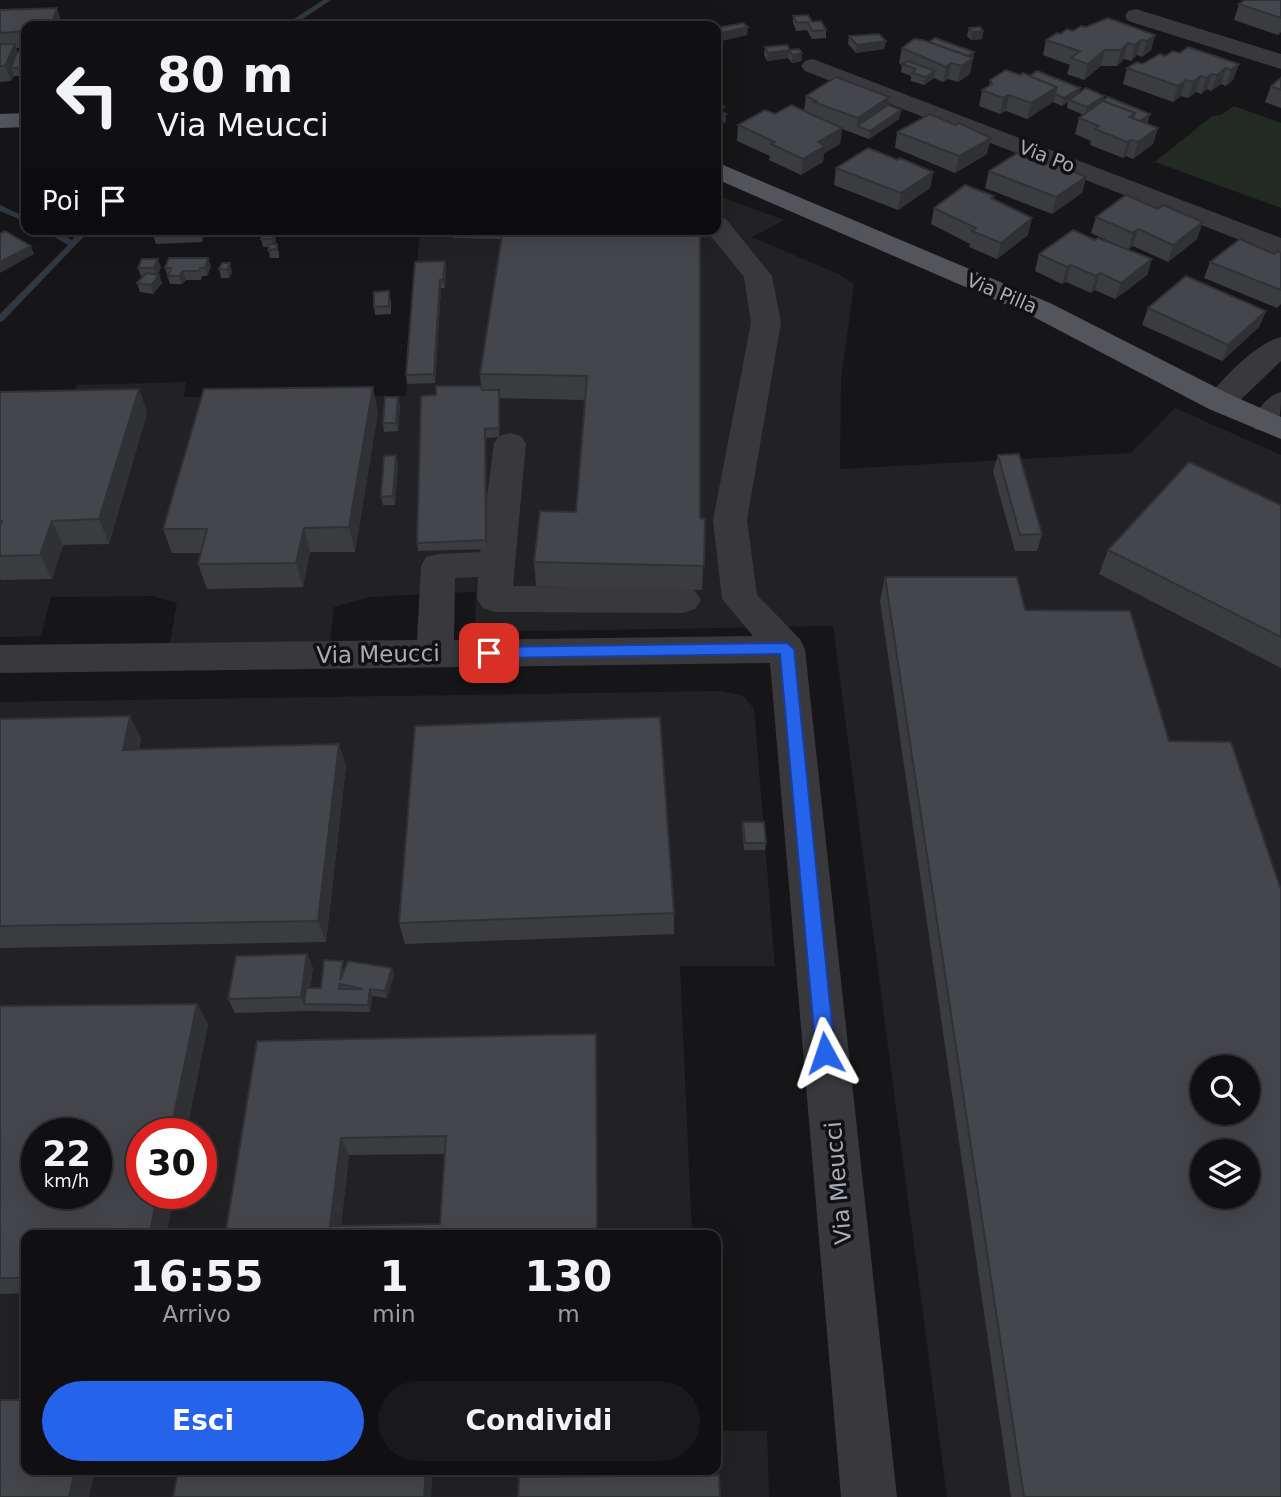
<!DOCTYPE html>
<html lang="it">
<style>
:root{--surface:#101012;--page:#19191b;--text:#f1f3f6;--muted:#9c9d9f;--line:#303032;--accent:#2563eb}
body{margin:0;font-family:"DejaVu Sans",sans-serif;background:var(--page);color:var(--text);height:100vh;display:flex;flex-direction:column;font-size:26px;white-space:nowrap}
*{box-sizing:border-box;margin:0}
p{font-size:23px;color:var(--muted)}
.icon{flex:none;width:38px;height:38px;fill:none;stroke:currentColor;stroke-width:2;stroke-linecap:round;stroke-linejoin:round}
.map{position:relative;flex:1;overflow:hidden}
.drawer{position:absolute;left:21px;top:1230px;width:700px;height:245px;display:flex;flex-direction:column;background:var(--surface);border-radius:14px;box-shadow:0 7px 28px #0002,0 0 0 2px var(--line)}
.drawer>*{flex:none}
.top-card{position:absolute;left:21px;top:21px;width:700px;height:214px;border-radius:14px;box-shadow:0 7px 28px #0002,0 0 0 2px var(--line);background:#101012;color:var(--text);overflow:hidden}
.tools{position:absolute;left:1190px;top:1055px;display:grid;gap:14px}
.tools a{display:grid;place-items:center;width:70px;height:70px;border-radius:50%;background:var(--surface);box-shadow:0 7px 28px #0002,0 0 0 2px var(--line);font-size:35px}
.speed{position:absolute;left:21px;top:1118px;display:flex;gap:14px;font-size:35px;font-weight:700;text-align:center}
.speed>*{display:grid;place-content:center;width:91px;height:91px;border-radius:50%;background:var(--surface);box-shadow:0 7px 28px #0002,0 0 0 2px var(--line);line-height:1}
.speed small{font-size:18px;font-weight:400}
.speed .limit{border:10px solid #d22;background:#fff;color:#111}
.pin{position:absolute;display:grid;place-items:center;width:60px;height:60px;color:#fff;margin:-30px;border-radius:14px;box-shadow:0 4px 10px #0006}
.me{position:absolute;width:77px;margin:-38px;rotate:355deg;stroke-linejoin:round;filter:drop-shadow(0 0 5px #0008)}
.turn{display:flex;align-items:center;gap:24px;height:147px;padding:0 21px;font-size:32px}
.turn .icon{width:91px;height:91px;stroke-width:2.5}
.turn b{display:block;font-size:49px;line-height:60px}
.then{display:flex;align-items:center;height:66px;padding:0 21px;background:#0003;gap:14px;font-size:26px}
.eta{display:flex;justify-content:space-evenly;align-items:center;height:119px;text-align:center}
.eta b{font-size:42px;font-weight:700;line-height:49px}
.button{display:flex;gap:14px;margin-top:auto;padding:14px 21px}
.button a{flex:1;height:80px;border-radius:42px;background:var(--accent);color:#fff;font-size:28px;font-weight:700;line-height:80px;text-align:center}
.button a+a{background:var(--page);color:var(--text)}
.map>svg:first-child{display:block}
</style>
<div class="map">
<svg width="1281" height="1497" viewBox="0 0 1281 1497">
<rect width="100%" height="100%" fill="#161618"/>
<!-- built -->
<g fill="#222225" fill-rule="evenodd">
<path d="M716 195 784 220 752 237 838 274 854 284 841 380 840 469 1131 453 1175 408 1281 455V1497H947L833 626 475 632 476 592 444 593 370 597 334 607 330 642 169 648 177 603 152 596 51 597 41 636 0 637V417L67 415 77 385 186 382 184 397 406 396 420 229H716ZM1202 1068H1248V1113H1202ZM1202 1152H1248V1197H1202Z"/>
<path d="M721 691 744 696 754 709 775 966H680L692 1235 26 1236V1470H716V1431H767L769 1497H0V702ZM37 1134H96V1194H37ZM142 1134H201V1194H142Z"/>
</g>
<!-- green -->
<polygon fill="#232a24" points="1234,106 1281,123 1281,208 1155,162 1212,116 1221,115"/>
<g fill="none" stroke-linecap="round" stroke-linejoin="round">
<!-- stream -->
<g fill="#303840" fill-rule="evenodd">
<polygon points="323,0 331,0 292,26 283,26"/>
<polygon points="0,205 26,217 26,222 0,211"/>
<polygon points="41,229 52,229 72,240 82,229 91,229 3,321 0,322 0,314 68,245"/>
</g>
<!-- minor -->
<g fill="#38383d" fill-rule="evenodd">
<polygon points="1136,9 1281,54 1281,69 1128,21 1125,16 1128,11"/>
<polygon points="813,59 1281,238 1281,256 805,71 801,66 805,61"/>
<polygon points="716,217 726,219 772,276 781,323 747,520 757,595 800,639 805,649 897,1497 841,1497 770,663 0,673 0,645 417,640 421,566 426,557 438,554 480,552 494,443 499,436 510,433 521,436 526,443 513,586 683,587 695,591 701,600 695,609 683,613 495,612 483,608 477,599 478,577 455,578 454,640 753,636 722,599 713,520 751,323 744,277 705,229 716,229"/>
<path d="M1281 337V361L1231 409 1220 412 1209 409 1205 402C1219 381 1256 343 1281 337Z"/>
<path d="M1281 392C1281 415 1281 438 1255 429L1250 422C1259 409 1266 396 1281 392Z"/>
</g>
<!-- major -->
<g fill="#54555b" fill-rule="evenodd">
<polygon points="26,113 26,127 0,128 0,114"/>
<polygon points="716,162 1050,303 1231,395 1281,417 1281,439 1209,409 1030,315 716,179"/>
</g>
</g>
<!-- wall -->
<g fill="#3b3c40" fill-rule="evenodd">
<polygon points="1281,0 1281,32 1278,35 1234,20 1239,4"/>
<polygon points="0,10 26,26 26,47 16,48 17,52 26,51 26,76 14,76 11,81 0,82"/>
<polygon points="793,16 812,22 826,30 826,38 812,39 807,30 796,31 793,23"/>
<polygon points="1086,27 1155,35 1151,50 1142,57 1137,55 1131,61 1124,59 1117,66 1101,66 1084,80 1067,74 1070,65 1043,55 1046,40 1061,34"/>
<polygon points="717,28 747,35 721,41 716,36"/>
<polygon points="969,28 983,31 982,39 971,40 967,36"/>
<polygon points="849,36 886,41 884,49 856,53 848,44"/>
<polygon points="929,42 974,52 970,74 958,82 948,79 943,82 934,78 924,85 911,81 911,76 901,72 902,65 899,63 902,48"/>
<polygon points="765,47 790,50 802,61 792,63 788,58 767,61 764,55"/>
<polygon points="1180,53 1239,64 1233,80 1226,86 1221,84 1211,91 1207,89 1201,94 1196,92 1188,98 1181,96 1173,102 1123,84 1127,68"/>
<polygon points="1020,75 1030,76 1080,88 1079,93 1104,96 1103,101 1148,122 1146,123 1158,128 1153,144 1133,159 1126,156 1123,158 1090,145 1091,141 1075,134 1079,118 1084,115 1067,108 1068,102 1062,106 1053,102 1027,119 1006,111 1000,114 979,106 982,90 989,86 990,80"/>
<polygon points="1281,78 1281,108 1265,102 1271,86"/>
<polygon points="806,96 888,105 901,110 899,119 869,139 842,129 840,144 824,153 823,162 801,175 769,160 770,156 737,141 738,125 775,114 804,111"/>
<polygon points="897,132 987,154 955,173 895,148"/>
<polygon points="898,160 933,172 930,188 898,210 834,185 836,168"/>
<polygon points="989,171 1086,177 1082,193 1052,214 985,188"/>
<polygon points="993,199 1028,235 997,259 969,247 970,244 931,224 934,208"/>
<polygon points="1096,217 1197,239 1168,262 1133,246 1128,249 1152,259 1147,275 1115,299 1095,290 1091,293 1066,282 1062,284 1035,271 1039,254 1095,240 1119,246 1091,233"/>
<polygon points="151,229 206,229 202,242 156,244"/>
<polygon points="453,229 700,229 700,518 705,519 702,590 536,586 534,562 576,512 585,400 500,398 499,437 486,438 487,549 418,551 417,543 436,395 481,386 480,374 501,239 454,238"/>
<polygon points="264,232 276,240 275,244 279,252 279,258 270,258 268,247 263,247 261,239"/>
<polygon points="1281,253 1281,304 1277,308 1204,278 1210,262"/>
<polygon points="208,258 211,267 207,276 202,276 201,280 186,280 182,284 170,284 165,268"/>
<polygon points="415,262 446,269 445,288 441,288 435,383 407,384 406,375"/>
<polygon points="222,263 232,272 229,278 221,278 219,269"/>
<polygon points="161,267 158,275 159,275 162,283 153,294 140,292 137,283 143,276 141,276 138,268"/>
<polygon points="391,299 391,314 375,315 374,307"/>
<polygon points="1148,308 1266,311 1259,327 1222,361 1142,325"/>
<polygon points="139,389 147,413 109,544 63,545 52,579 1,580 0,578 0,392"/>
<polygon points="398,397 400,405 398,431 384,432 383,423"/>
<polygon points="378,412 355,552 310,552 303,587 207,589 198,564 201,553 172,553 163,529"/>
<polygon points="396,455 398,464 395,505 383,505 381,497"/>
<polygon points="998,455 1042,534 1037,551 1015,551 993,471"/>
<polygon points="1281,505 1281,668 1099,574 1108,550"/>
<polygon points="885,577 1025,610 1169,741 1281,1497 1011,1497 880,601"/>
<polygon points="130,716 141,739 139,750 346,766 326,942 0,948 0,719"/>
<polygon points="743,822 766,843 765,850 744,850 742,829"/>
<polygon points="674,913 674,934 405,944 399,923"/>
<polygon points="307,954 313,968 310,988 321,988 345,967 394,975 387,998 372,996 370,1012 307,1011 235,1013 228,999"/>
<polygon points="197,1004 208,1024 186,1134 142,1134 174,1194 166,1236 26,1236 26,1293 0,1294 0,1006"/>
<path d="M596 1034 597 1054 598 1236H225L257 1041ZM445 1154 440 1224 341 1226 349 1155Z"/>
</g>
<!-- shaded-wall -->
<g fill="#303134">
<polygon points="57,8 62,23 52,22"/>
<polygon points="748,27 747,35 721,41 722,33"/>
<polygon points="983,31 982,39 971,40 972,32"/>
<polygon points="1155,35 1151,50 1142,57 1147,41"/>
<polygon points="1141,40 1137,55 1131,61 1135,45"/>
<polygon points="886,41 884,49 856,53 857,45"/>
<polygon points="1128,43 1124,59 1117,66 1121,50"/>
<polygon points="15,44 20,60 11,68 14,76 11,81 5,66"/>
<polygon points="789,50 788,58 767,61 768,53"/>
<polygon points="1105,50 1101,66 1084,80 1088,64"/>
<polygon points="974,52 970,74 958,82 961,66 960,62"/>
<polygon points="802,53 802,61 792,63 792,55"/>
<polygon points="951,63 948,79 943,82 946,67"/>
<polygon points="1239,64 1233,80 1226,86 1231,70"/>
<polygon points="1226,68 1221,84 1211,91 1217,75"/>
<polygon points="935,71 933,79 924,85 925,77"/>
<polygon points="1212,74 1207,89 1201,94 1206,78"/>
<polygon points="1201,76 1196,92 1188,98 1193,82"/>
<polygon points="1186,80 1181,96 1173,102 1178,86"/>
<polygon points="1057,87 1053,102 1027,119 1031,103"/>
<polygon points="1080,88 1078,96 1069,100 1068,102 1062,106 1064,98"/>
<polygon points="1009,95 1006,111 1000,114 1003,98"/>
<polygon points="1104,96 1102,104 1085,115 1087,107"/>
<polygon points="889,97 886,113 857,126 858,118"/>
<polygon points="901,110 899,119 869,139 870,131"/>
<polygon points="726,114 726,122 716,128 716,120"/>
<polygon points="1150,114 1148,122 1137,130 1140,122"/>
<polygon points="842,128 840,144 824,153 823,162 801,175 803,159 818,142"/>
<polygon points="1158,128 1153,144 1133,159 1138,142"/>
<polygon points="991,138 987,154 955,173 959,156"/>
<polygon points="1131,140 1126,156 1123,158 1127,142"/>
<polygon points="933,172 930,188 898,210 901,193"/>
<polygon points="1086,177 1082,193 1052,214 1056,197"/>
<polygon points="1032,218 1028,235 997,259 1001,243"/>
<polygon points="1203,222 1197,239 1168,262 1173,245"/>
<polygon points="199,229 206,229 202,242"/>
<polygon points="1138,229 1133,246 1128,250 1133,233"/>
<polygon points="274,232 276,240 274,247 272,239"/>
<polygon points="31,246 34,254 0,273 0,262"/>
<polygon points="208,258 211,267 207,276 205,268"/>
<polygon points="158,259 161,267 157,277 154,268"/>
<polygon points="1152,259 1147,275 1115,299 1121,283"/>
<polygon points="445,261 446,269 445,288 443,280"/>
<polygon points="230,263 232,272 229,278 227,270"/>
<polygon points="1071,265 1066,282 1062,284 1067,267"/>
<polygon points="183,271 186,280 182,284 179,276"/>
<polygon points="1100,273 1095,290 1091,293 1096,276"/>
<polygon points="159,275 162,283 153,294 151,285"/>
<polygon points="440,280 441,288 435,383 434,374"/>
<polygon points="1266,311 1259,327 1222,361 1228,345"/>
<polygon points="373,387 378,412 355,552 349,527"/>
<polygon points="139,389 147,413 109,544 99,519"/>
<polygon points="499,390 500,398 499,437"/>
<polygon points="398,397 400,405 398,431 396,423"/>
<polygon points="485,429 486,438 487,549 486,540"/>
<polygon points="396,455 398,464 395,505 393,496"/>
<polygon points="52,521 63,545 52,579 40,555"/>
<polygon points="304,528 310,552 303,587 296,563"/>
<polygon points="130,716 141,739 134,773 123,750"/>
<polygon points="339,744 346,766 326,942 318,921"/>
<polygon points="307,954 313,968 308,1004 304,1004 301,997"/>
<polygon points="392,968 394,975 387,998 385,991"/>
<polygon points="370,989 372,996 370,1012 368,1005"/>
<polygon points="197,1004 208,1024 186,1134 170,1134"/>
<polygon points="596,1034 597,1054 598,1236 597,1236"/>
<polygon points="341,1138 349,1155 340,1236 330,1226"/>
<polygon points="158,1194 174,1194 166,1236 149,1236"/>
<polygon points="75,1470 95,1470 89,1497 69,1497"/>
<polygon points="426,1470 433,1470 431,1497 424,1497"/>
</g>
<!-- building -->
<g fill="#45464b" stroke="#303134" stroke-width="2" fill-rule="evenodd">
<polygon points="1245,0 1281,0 1281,18 1239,4"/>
<polygon points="57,8 52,22 74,21 72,26 26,26 26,31 0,33 0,10"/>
<polygon points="808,15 812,22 821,21 826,30 812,31 808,22 797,23 793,16"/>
<polygon points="1108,18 1155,35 1147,41 1141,40 1135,45 1128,43 1121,50 1105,50 1088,64 1071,58 1080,51 1046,40 1057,33 1061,34 1067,29 1073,31 1081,26 1086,27"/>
<polygon points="743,23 748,27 722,33 717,28"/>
<polygon points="980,27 983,31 972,32 969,28"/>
<polygon points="879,34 886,41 857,45 849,36"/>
<polygon points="935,38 974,52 968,56 929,42"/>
<polygon points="914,39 923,40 973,58 961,66 951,63 946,67 902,48"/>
<polygon points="0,44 15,44 5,66 0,66"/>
<polygon points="787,45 790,50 768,53 765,47"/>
<polygon points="1188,47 1239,64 1231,70 1226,68 1217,75 1212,74 1206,78 1201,76 1193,82 1186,80 1178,86 1127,68 1137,62 1142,64 1160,54 1165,56 1173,51 1180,53"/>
<polygon points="799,49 802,53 792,55 789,50"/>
<polygon points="26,51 26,67 11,68 17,52"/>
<polygon points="908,61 935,71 925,77 912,73 916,69 902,64"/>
<polygon points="1006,70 1020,75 1023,73 1057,87 1031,103 1009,95 1003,98 982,90 992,84 990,80"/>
<polygon points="1037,71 1080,88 1064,98 1055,94 1057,87 1030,76"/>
<polygon points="836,77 889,97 858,118 813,102 816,101 806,96"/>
<polygon points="1281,78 1281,90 1271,86"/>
<polygon points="1086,88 1104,96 1087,107 1069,100"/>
<polygon points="1108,97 1150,114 1140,121 1133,118 1135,113 1103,101 1091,109"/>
<polygon points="1103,101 1135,113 1129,117 1158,128 1138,142 1131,140 1127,142 1095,129 1099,126 1079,118"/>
<polygon points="716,103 724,107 718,110 726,114 716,120"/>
<polygon points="791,105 842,128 818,142 825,146 803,159 771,144 775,142 738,125 765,110 775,114"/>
<polygon points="888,105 901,110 870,131 857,126"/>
<polygon points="930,114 955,125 959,123 991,138 959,156 897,132"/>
<polygon points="868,148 898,160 900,158 933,172 901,193 836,168"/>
<polygon points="1019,152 1047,164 1051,161 1086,177 1056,197 989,171"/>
<polygon points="965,185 994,196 991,198 1032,218 1001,243 972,231 976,228 934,208"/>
<polygon points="1126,195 1158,209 1163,205 1203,222 1173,245 1138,229 1133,233 1096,217"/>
<polygon points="503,229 700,229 700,518 705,519 704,566 534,562 540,511 576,512 587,376 480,374"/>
<polygon points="1073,230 1095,240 1098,238 1152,259 1121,283 1100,273 1096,276 1071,265 1067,267 1039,254"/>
<polygon points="5,231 31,246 0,262 0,234"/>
<polygon points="264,232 274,232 272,239 261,239"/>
<polygon points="1240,239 1274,254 1277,251 1281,253 1281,290 1210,262"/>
<polygon points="269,244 277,244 277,249 268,250"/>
<polygon points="169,258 208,258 205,268 200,268 199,271 183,271 179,276 168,276 171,268 165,268"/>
<polygon points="142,259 158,259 154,268 138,268"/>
<polygon points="445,261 443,280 440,280 434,374 406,375 415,262"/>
<polygon points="222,263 230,263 227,270 219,269"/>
<polygon points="146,273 159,275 151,285 137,283"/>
<polygon points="1186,276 1266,311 1228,345 1148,308"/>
<polygon points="389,291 389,306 374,307 374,292"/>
<polygon points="436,386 481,386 482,390 499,390 499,428 485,429 486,540 417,543 421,396 436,395"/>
<polygon points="373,387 349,527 304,528 296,563 198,564 207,529 163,529 204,389"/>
<polygon points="139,389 99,519 52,521 40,555 0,556 0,525 2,521 0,521 0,392"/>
<polygon points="385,397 398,397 396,423 383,423"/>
<polygon points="1019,454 1042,534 1020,535 998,455"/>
<polygon points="396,455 393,496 381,497 384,456"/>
<polygon points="1189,462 1281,505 1281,637 1108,550"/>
<path d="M885 577H1017L1025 610 1130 611 1169 741 1231 742 1281 890V1497H1024ZM1202 1068H1248V1113H1202ZM1202 1152H1248V1197H1202Z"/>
<polygon points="130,716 123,750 339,744 318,921 0,926 0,719"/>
<polygon points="660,717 674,913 399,923 415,726"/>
<polygon points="743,822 764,822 766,843 745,843"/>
<polygon points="307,954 301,997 228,999 236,956"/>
<path d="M324 960 343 961 340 980 348 961 392 968 385 991 370 989 368 1005 304 1004 306 988H321ZM340 984 363 989H339Z"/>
<path d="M197 1004 170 1134H142V1194H158L149 1236H26V1278H0V1006ZM37 1134H96V1194H37Z"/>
<path d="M596 1034 597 1236H225L257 1041ZM446 1136 440 1224 330 1226 341 1138Z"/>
<polygon points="0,1400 26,1400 26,1470 75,1470 69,1497 0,1497"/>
<polygon points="178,1470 426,1470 424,1497 173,1497"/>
<polygon points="719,1475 720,1497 518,1497 519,1477"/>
</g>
<!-- route -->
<polygon fill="#2563eb" stroke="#184099" stroke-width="2" points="787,643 794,649 835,1053 832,1059 825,1061 819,1059 816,1053 780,654 489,658 481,653 489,647"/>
<g text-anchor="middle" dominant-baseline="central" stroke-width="7" stroke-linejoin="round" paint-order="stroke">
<!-- far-street labels -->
<g font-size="19" fill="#a9acb7" stroke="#111113">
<text transform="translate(1047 156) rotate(21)">Via Po</text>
<text transform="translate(1002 293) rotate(23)">Via Pilla</text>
</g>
<!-- street labels -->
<g font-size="23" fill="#a9acb7" stroke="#111113">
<text transform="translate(378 654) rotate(-1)">Via Meucci</text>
<text transform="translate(838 1183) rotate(-95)">Via Meucci</text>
</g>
</g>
</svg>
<div class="tools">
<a><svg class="icon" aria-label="search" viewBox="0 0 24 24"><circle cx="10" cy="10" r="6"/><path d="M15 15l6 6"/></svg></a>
<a><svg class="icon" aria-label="layers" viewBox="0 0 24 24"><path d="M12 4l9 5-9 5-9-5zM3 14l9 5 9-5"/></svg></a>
</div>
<div class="speed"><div>22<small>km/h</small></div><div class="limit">30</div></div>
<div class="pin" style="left:489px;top:653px;background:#d93025"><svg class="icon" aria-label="arrive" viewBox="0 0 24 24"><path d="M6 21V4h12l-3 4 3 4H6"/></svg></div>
<svg class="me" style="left:825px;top:1053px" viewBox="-20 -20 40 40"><path d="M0-17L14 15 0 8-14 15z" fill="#2563eb" stroke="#fff" stroke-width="4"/></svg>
<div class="top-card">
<div class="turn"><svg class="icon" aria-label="left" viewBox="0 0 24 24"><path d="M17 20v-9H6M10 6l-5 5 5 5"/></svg><div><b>80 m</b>Via Meucci</div></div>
<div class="then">Poi<svg class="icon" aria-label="arrive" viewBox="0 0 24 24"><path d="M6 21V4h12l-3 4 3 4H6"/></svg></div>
</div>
<section class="drawer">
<div class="eta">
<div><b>16:55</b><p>Arrivo</p></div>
<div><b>1</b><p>min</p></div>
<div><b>130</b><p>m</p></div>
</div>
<div class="button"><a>Esci</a><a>Condividi</a></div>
</section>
</div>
